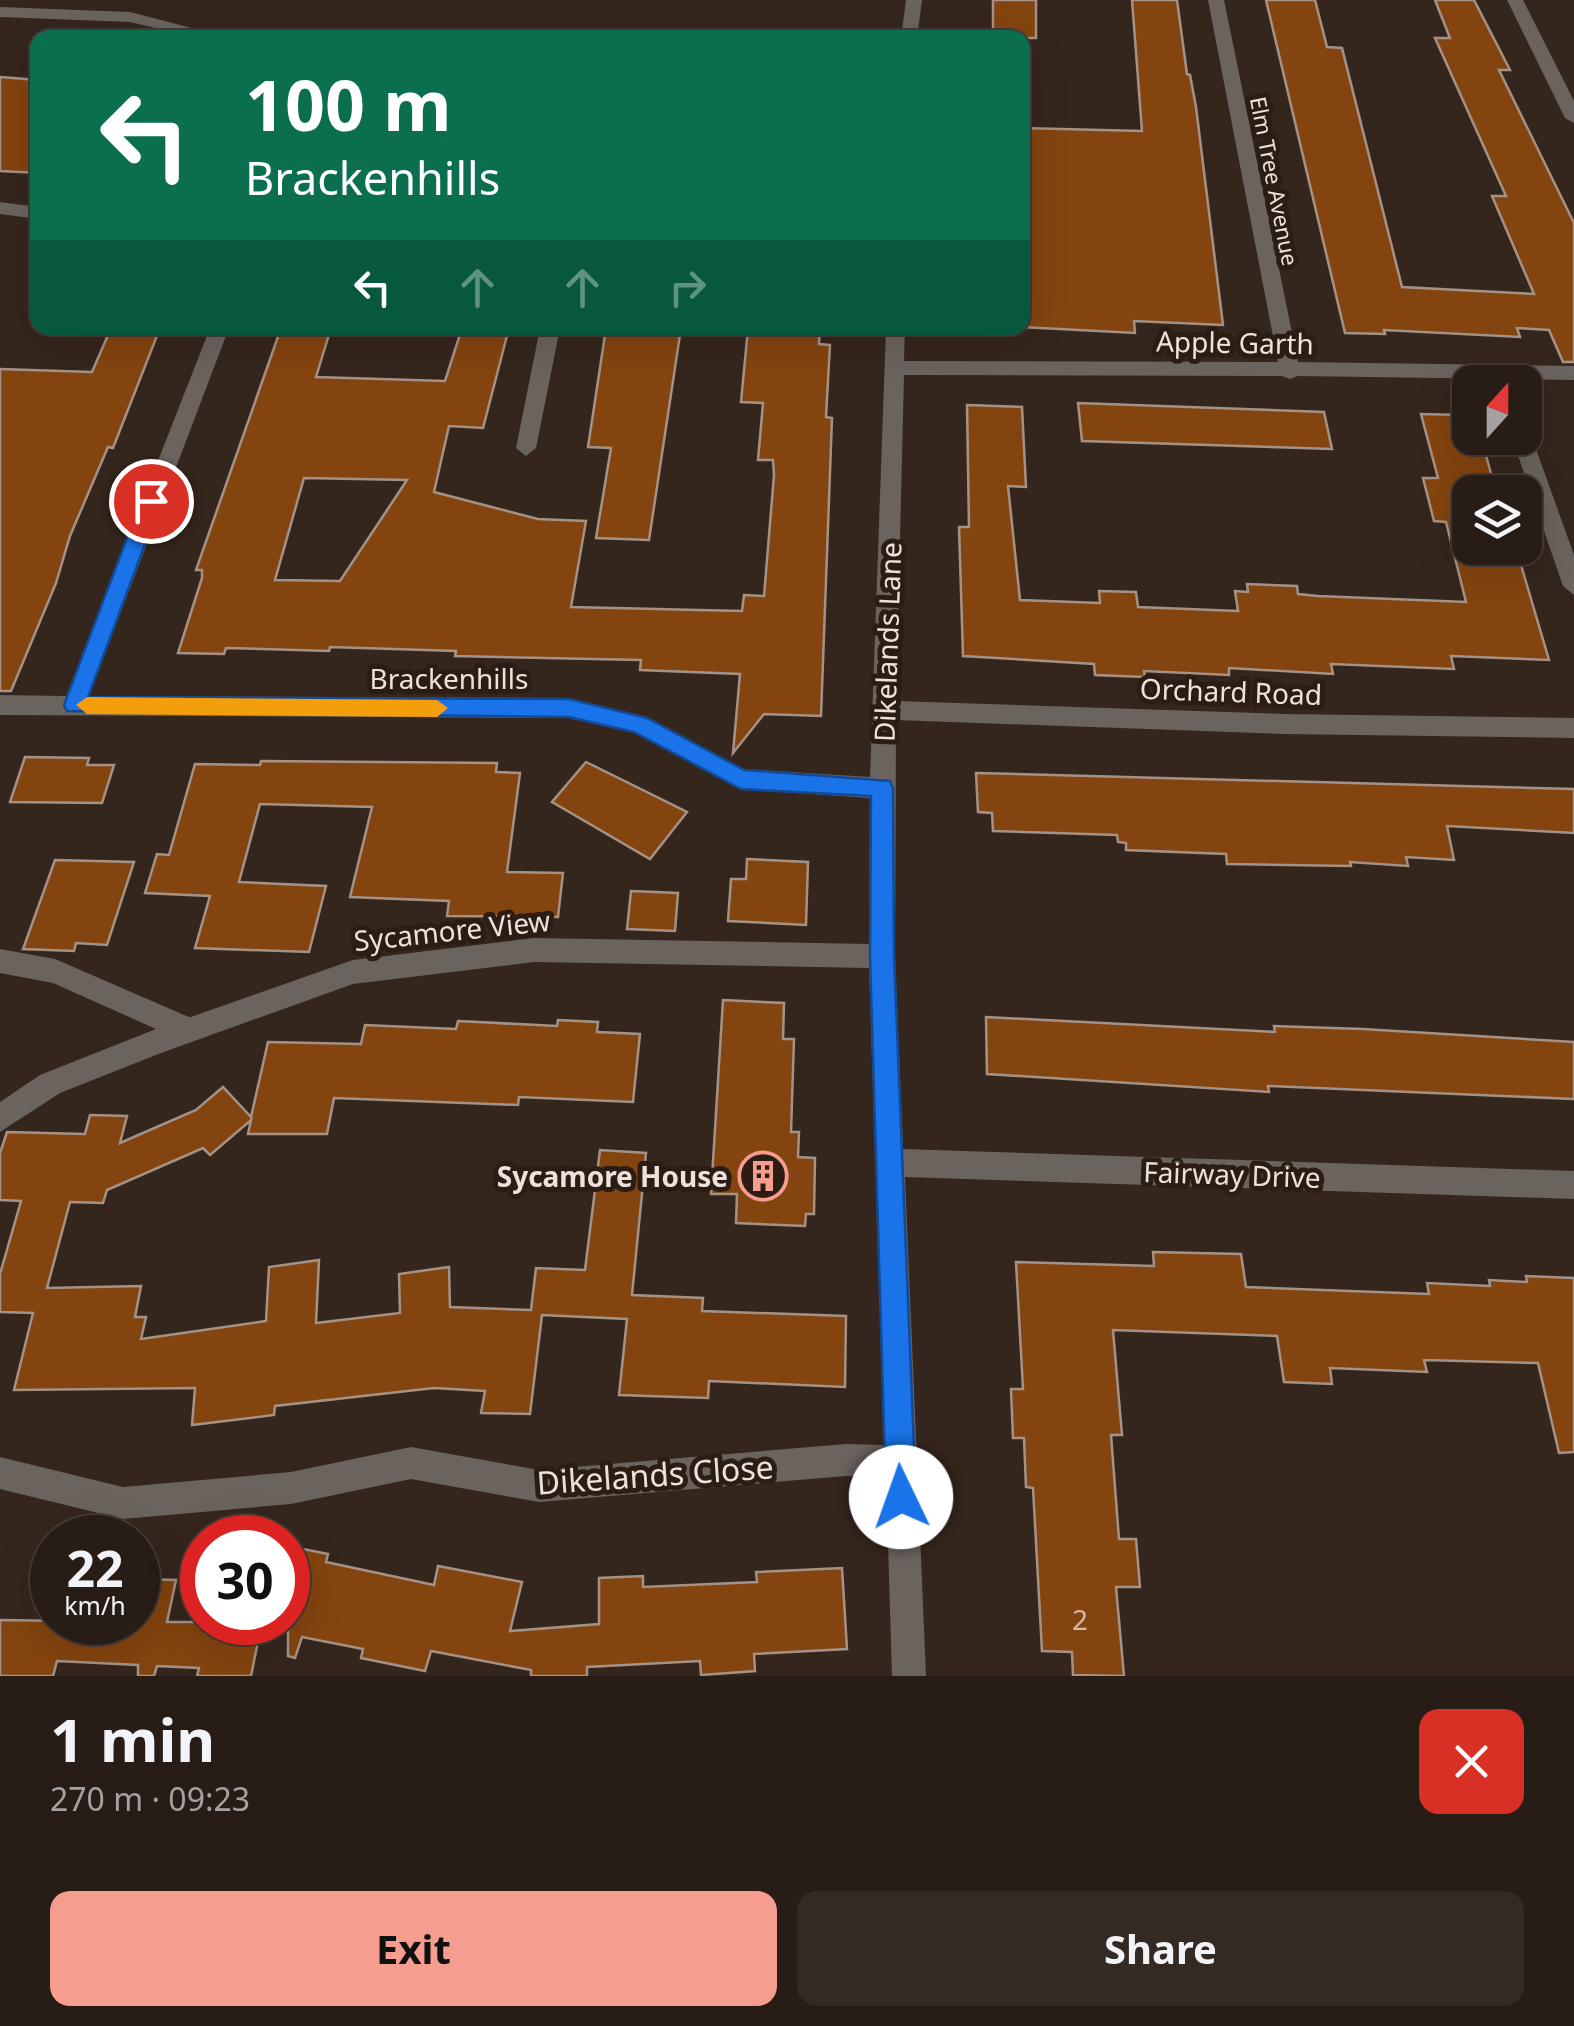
<!DOCTYPE html>
<meta charset="utf-8">
<style>
:root{--surface:#281c16;--page:#342923;--text:#f1f3f6;--muted:#a5a1a1;--line:#443a35;--accent:#f59d8e}
body{margin:0;font-family:"Noto Sans",sans-serif;background:var(--page);color:var(--text);height:100vh;display:flex;flex-direction:column;font-size:38px;white-space:nowrap}
*{box-sizing:border-box;margin:0}
p{font-size:32px;color:var(--muted)}
.icon{flex:none;width:55px;height:55px;fill:none;stroke:currentColor;stroke-width:2;stroke-linecap:round;stroke-linejoin:round}
.map{position:relative;height:1676px;overflow:hidden}
.details{display:flex;flex-direction:column;background:var(--surface);flex:1}
.details>*{flex:none}
.banner{position:absolute;left:30px;top:30px;width:1000px;height:305px;border-radius:20px;box-shadow:0 10px 40px #0002,0 0 0 2px var(--line);background:#0b6e4f;color:#fff;overflow:hidden}
.needle{width:65px;rotate:21deg}
.fabs{position:absolute;left:1452px;top:365px;display:grid;gap:20px}
.fabs a{display:grid;place-items:center;width:90px;height:90px;border-radius:20px;background:var(--surface);box-shadow:0 10px 40px #0002,0 0 0 2px var(--line);font-size:50px}
.speed{position:absolute;left:30px;top:1515px;display:flex;gap:20px;font-size:50px;font-weight:700;text-align:center}
.speed>*{display:grid;place-content:center;width:130px;height:130px;border-radius:50%;background:var(--surface);box-shadow:0 10px 40px #0002,0 0 0 2px var(--line);line-height:1}
.speed small{font-size:25px;font-weight:400}
.speed .limit{border:15px solid #d22;background:#fff;color:#111}
.pin{position:absolute;display:grid;place-items:center;width:85px;height:85px;color:#fff;margin:-42px;border:5px solid #fff;border-radius:50%;box-shadow:0 2px 10px #0007}
.me{position:absolute;width:110px;margin:-55px;rotate:357deg;stroke-linejoin:round;filter:drop-shadow(0 0 8px #0008)}
.turn{display:flex;align-items:center;gap:35px;height:210px;padding:0 50px;font-size:45px}
.turn .icon{width:130px;height:130px;stroke-width:2.5}
.turn b{display:block;font-size:70px;line-height:85px}
.lanes{display:flex;align-items:center;height:95px;padding:0 50px;background:#0003;justify-content:center;gap:50px;direction:ltr}
.lanes .off{opacity:.35}
.round{display:grid;place-items:center;flex:none;width:105px;height:105px;border-radius:20px;background:var(--page)}
.summary{display:flex;align-items:center;justify-content:space-between;height:170px;padding:0 50px}
h1{font-size:60px;font-weight:700;line-height:75px}
.action{display:flex;gap:20px;margin-top:auto;padding:20px 50px}
.action a{flex:1;height:115px;border-radius:20px;background:var(--accent);color:#111;font-size:40px;font-weight:700;line-height:115px;text-align:center}
.action a+a{background:var(--page);color:var(--text)}
.map>svg:first-child{display:block}
</style>
<div class="map">
<svg width="1574" height="1676" viewBox="0 0 1574 1676">
<rect width="100%" height="100%" fill="#35261d"/>
<!-- building -->
<g fill="#84440f" stroke="#a49286" stroke-width="2.5" fill-rule="evenodd">
<rect x="993" y="0" width="43" height="38"/>
<polygon points="1132,0 1177,0 1187,74 1190,75 1196,107 1223,325 1134,321 1135,333 1022,327 1022,128 1142,131"/>
<polygon points="1266,0 1315,0 1327,47 1342,48 1402,287 1534,294 1492,196 1506,196 1435,38 1450,38 1435,0 1474,0 1510,70 1499,70 1574,223 1574,362 1563,362 1549,330 1517,328 1520,337 1384,330 1385,334 1345,333"/>
<polygon points="0,77 38,80 38,173 0,171"/>
<polygon points="111,328 160,328 113,448 108,447 70,536 56,583 11,691 0,691 0,369 92,372"/>
<path d="M281 328H331L316 377 445 381 462 328H509L483 428 449 426 434 492 538 519 586 521 571 607 742 611 744 595 764 596 774 475 773 460H758L763 403 741 402 748 328H820L819 344 830 345 826 417 832 418 821 716 764 714 733 753 740 674 640 670 641 660 455 656 456 651 330 647 329 651 226 648 224 654 178 653 202 578V570H196ZM304 478 407 480 340 581 275 580Z"/>
<polygon points="606,328 681,328 649,540 596,538 611,448 588,447"/>
<polygon points="1078,403 1324,412 1332,449 1082,441"/>
<polygon points="967,405 1022,407 1026,487 1008,486 1020,600 1100,603 1099,591 1136,592 1138,607 1238,611 1235,591 1248,592 1247,584 1297,586 1298,594 1318,596 1466,602 1446,522 1434,521 1423,478 1438,478 1421,414 1461,415 1469,444 1483,444 1494,485 1499,485 1501,492 1470,492 1470,548 1516,548 1549,660 1451,656 1454,669 1331,664 1333,674 1229,668 1229,675 1144,671 1145,677 1095,675 1094,664 963,656 959,527 969,527"/>
<polygon points="25,757 89,758 87,765 114,765 102,803 10,802"/>
<polygon points="261,761 497,763 496,772 520,773 507,872 563,873 558,917 447,916 449,901 350,897 372,807 260,804 239,882 326,886 309,952 195,948 210,896 145,893 157,854 169,855 195,764 260,765"/>
<polygon points="586,762 687,812 650,859 552,802"/>
<polygon points="976,773 1574,789 1574,833 1447,826 1454,860 1406,857 1408,866 1350,862 1351,866 1227,864 1226,854 1126,850 1126,843 1118,842 1117,835 993,831 992,813 978,812"/>
<polygon points="747,859 808,862 806,925 728,921 731,879 746,879"/>
<polygon points="55,860 134,862 107,945 76,943 74,951 23,949"/>
<polygon points="631,891 678,893 675,931 627,929"/>
<polygon points="723,1000 784,1003 783,1039 794,1039 791,1132 799,1132 798,1157 815,1158 814,1214 806,1214 805,1226 736,1223 737,1194 711,1194"/>
<polygon points="986,1017 1275,1032 1274,1026 1363,1029 1574,1042 1574,1099 1268,1086 1269,1092 987,1074"/>
<polygon points="558,1020 598,1022 597,1032 640,1034 633,1102 519,1097 518,1105 334,1098 327,1134 248,1134 251,1120 210,1155 203,1148 107,1190 103,1203 70,1202 47,1288 141,1286 135,1317 146,1317 141,1339 266,1321 269,1267 319,1260 316,1323 400,1313 399,1274 449,1267 450,1307 531,1310 536,1268 585,1270 600,1150 646,1153 632,1295 703,1298 702,1311 846,1316 845,1387 709,1381 708,1398 619,1395 627,1319 542,1315 530,1414 481,1413 485,1391 434,1388 275,1406 274,1415 192,1425 195,1388 14,1390 33,1313 0,1312 0,1274 21,1201 0,1200 0,1153 7,1132 85,1134 90,1115 127,1116 120,1143 196,1110 223,1087 251,1117 268,1042 361,1044 365,1025 456,1029 458,1021 557,1026"/>
<polygon points="1153,1252 1241,1254 1246,1287 1429,1294 1427,1283 1490,1286 1489,1280 1527,1282 1526,1276 1574,1278 1574,1452 1559,1453 1538,1363 1424,1360 1427,1372 1330,1368 1332,1384 1284,1382 1277,1336 1113,1330 1122,1435 1111,1435 1119,1539 1136,1539 1140,1587 1116,1587 1124,1676 1073,1675 1072,1652 1042,1651 1033,1488 1026,1487 1024,1438 1013,1438 1011,1389 1023,1389 1016,1262 1154,1266"/>
<polygon points="288,1546 328,1554 326,1562 434,1585 438,1566 522,1582 510,1631 599,1624 599,1578 643,1576 643,1587 757,1582 756,1572 842,1568 847,1649 754,1654 755,1671 701,1675 700,1661 587,1667 587,1676 531,1676 531,1670 431,1651 425,1671 361,1658 363,1649 302,1637 295,1658 288,1656"/>
<polygon points="138,1579 176,1580 167,1622 262,1622 251,1676 197,1676 199,1668 157,1666 154,1676 138,1676 138,1665 57,1661 53,1676 0,1676 0,1620 138,1622"/>
</g>
<g fill="none" stroke-linecap="round" stroke-linejoin="round">
<!-- lane -->
<polygon fill="#6b635e" fill-rule="evenodd" points="0,949 55,959 198,1021 202,1030 198,1039 188,1043 173,1037 171,1049 60,1093 0,1132 0,1102 40,1075 156,1029 53,983 0,973"/>
<!-- street -->
<g fill="#6b635e" fill-rule="evenodd">
<polygon points="906,0 922,0 917,38 901,38"/>
<polygon points="1208,0 1224,0 1298,362 1574,366 1574,380 1298,376 1290,379 1282,376 904,375 896,701 1284,714 1574,718 1574,738 1284,734 896,720 895,956 903,1149 1574,1171 1574,1199 905,1177 926,1676 892,1676 886,1477 846,1476 539,1502 411,1479 291,1504 123,1519 0,1489 0,1457 123,1487 291,1472 411,1447 539,1470 846,1444 885,1445 869,968 534,962 353,984 161,1053 151,1049 147,1040 151,1031 353,960 534,938 869,944 870,798 741,789 634,733 569,718 0,715 0,695 66,696 210,328 229,328 89,696 569,698 647,717 744,769 870,777 886,328 905,328 904,361 1278,362"/>
<polygon points="1507,0 1523,0 1574,101 1574,123 1565,118"/>
<polygon points="0,7 130,12 230,38 198,38 130,22 0,17"/>
<polygon points="0,202 38,207 38,219 0,214"/>
<polygon points="540,328 560,328 536,448 526,456 516,448"/>
<polygon points="1525,431 1532,438 1574,555 1574,595 1563,586 1512,438 1525,438"/>
</g>
</g>
<!-- route -->
<polygon fill="#1a73e8" stroke="#114b97" stroke-width="2.5" points="151,494 161,501 88,697 569,699 647,718 744,770 890,781 893,788 894,956 916,1497 911,1508 901,1512 891,1508 886,1497 870,956 871,796 741,789 634,732 569,717 67,711 64,705 141,501"/>
<!-- slow -->
<polygon fill="#f59e0b" points="87,697 437,700 448,708 437,717 87,714 76,705"/>
<!-- icons -->
<defs>
<g id="building-ring" transform="scale(2.5)"><circle r="9.5" fill="#2b1d13" stroke="#f59d8e" stroke-width="1.5"/><path d="M-4-6H4V6H1V3H-1V6H-4ZM-2.5-4.3h1.7v1.8h-1.7ZM.8-4.3h1.7v1.8H.8ZM-2.5-1h1.7V.8h-1.7ZM.8-1h1.7V.8H.8Z" fill="#f59d8e"/></g>
</defs>
<g fill-rule="evenodd">
<use href="#building-ring" x="763" y="1176"/>
</g>
<g text-anchor="middle" dominant-baseline="central" stroke-width="10" stroke-linejoin="round" paint-order="stroke">
<!-- far-street labels -->
<g font-size="22" fill="#ece2db" stroke="#2b1d13">
<text transform="translate(1275 181) rotate(79)">Elm Tree Avenue</text>
</g>
<!-- street labels -->
<g font-size="28" fill="#ece2db" stroke="#2b1d13">
<text transform="translate(1235 342) rotate(1)">Apple Garth</text>
<text transform="translate(887 642) rotate(-88)">Dikelands Lane</text>
<text x="449" y="678">Brackenhills</text>
<text transform="translate(1231 691) rotate(2)">Orchard Road</text>
<text transform="translate(452 930) rotate(-6)">Sycamore View</text>
<text transform="translate(1232 1174) rotate(2)">Fairway Drive</text>
</g>
<!-- poi labels -->
<g font-size="28" font-weight="bold" fill="#ece2db" stroke="#2b1d13" text-anchor="end">
<text x="728" y="1176">Sycamore House</text>
</g>
<!-- near-number labels -->
<g font-size="28" fill="#d2baa8">
<text x="1080" y="1619">2</text>
</g>
<!-- near-street labels -->
<g font-size="32" fill="#ece2db" stroke="#2b1d13">
<text transform="translate(655 1474) rotate(-4)">Dikelands Close</text>
</g>
</g>
</svg>
<div class="fabs">
<a><svg class="needle" viewBox="-14 -14 28 28"><path d="M0-13l5 13h-10z" fill="#e53935"/><path d="M0 13l5-13h-10z" fill="#a5a1a1"/></svg></a>
<a><svg class="icon" aria-label="layers" viewBox="0 0 24 24"><path d="M12 4l9 5-9 5-9-5zM3 14l9 5 9-5"/></svg></a>
</div>
<div class="speed"><div>22<small>km/h</small></div><div class="limit">30</div></div>
<div class="pin" style="left:151px;top:501px;background:#d93025"><svg class="icon" aria-label="arrive" viewBox="0 0 24 24"><path d="M6 21V4h12l-3 4 3 4H6"/></svg></div>
<svg class="me" style="left:901px;top:1497px" viewBox="-20 -20 40 40"><circle r="19" fill="#fff"/><path d="M0-13L10 11 0 6-10 11z" fill="#1a73e8"/></svg>
<div class="banner">
<div class="turn"><svg class="icon" aria-label="left" viewBox="0 0 24 24"><path d="M17 20v-9H6M10 6l-5 5 5 5"/></svg><div><b>100 m</b>Brackenhills</div></div>
<div class="lanes"><svg class="icon" aria-label="left" viewBox="0 0 24 24"><path d="M17 20v-9H6M10 6l-5 5 5 5"/></svg><svg class="icon off" aria-label="ahead" viewBox="0 0 24 24"><path d="M12 20V5M6 11l6-6 6 6"/></svg><svg class="icon off" aria-label="ahead" viewBox="0 0 24 24"><path d="M12 20V5M6 11l6-6 6 6"/></svg><svg class="icon off" aria-label="right" viewBox="0 0 24 24"><path d="M7 20v-9h11M14 6l5 5-5 5"/></svg></div>
</div>
</div>
<section class="details">
<div class="summary"><div><h1>1 min</h1><p>270 m · 09:23</p></div><a class="round" style="background:#d93025;color:#fff"><svg class="icon" aria-label="close" viewBox="0 0 24 24"><path d="M6 6l12 12M18 6L6 18"/></svg></a></div>
<div class="action"><a>Exit</a><a>Share</a></div>
</section>
